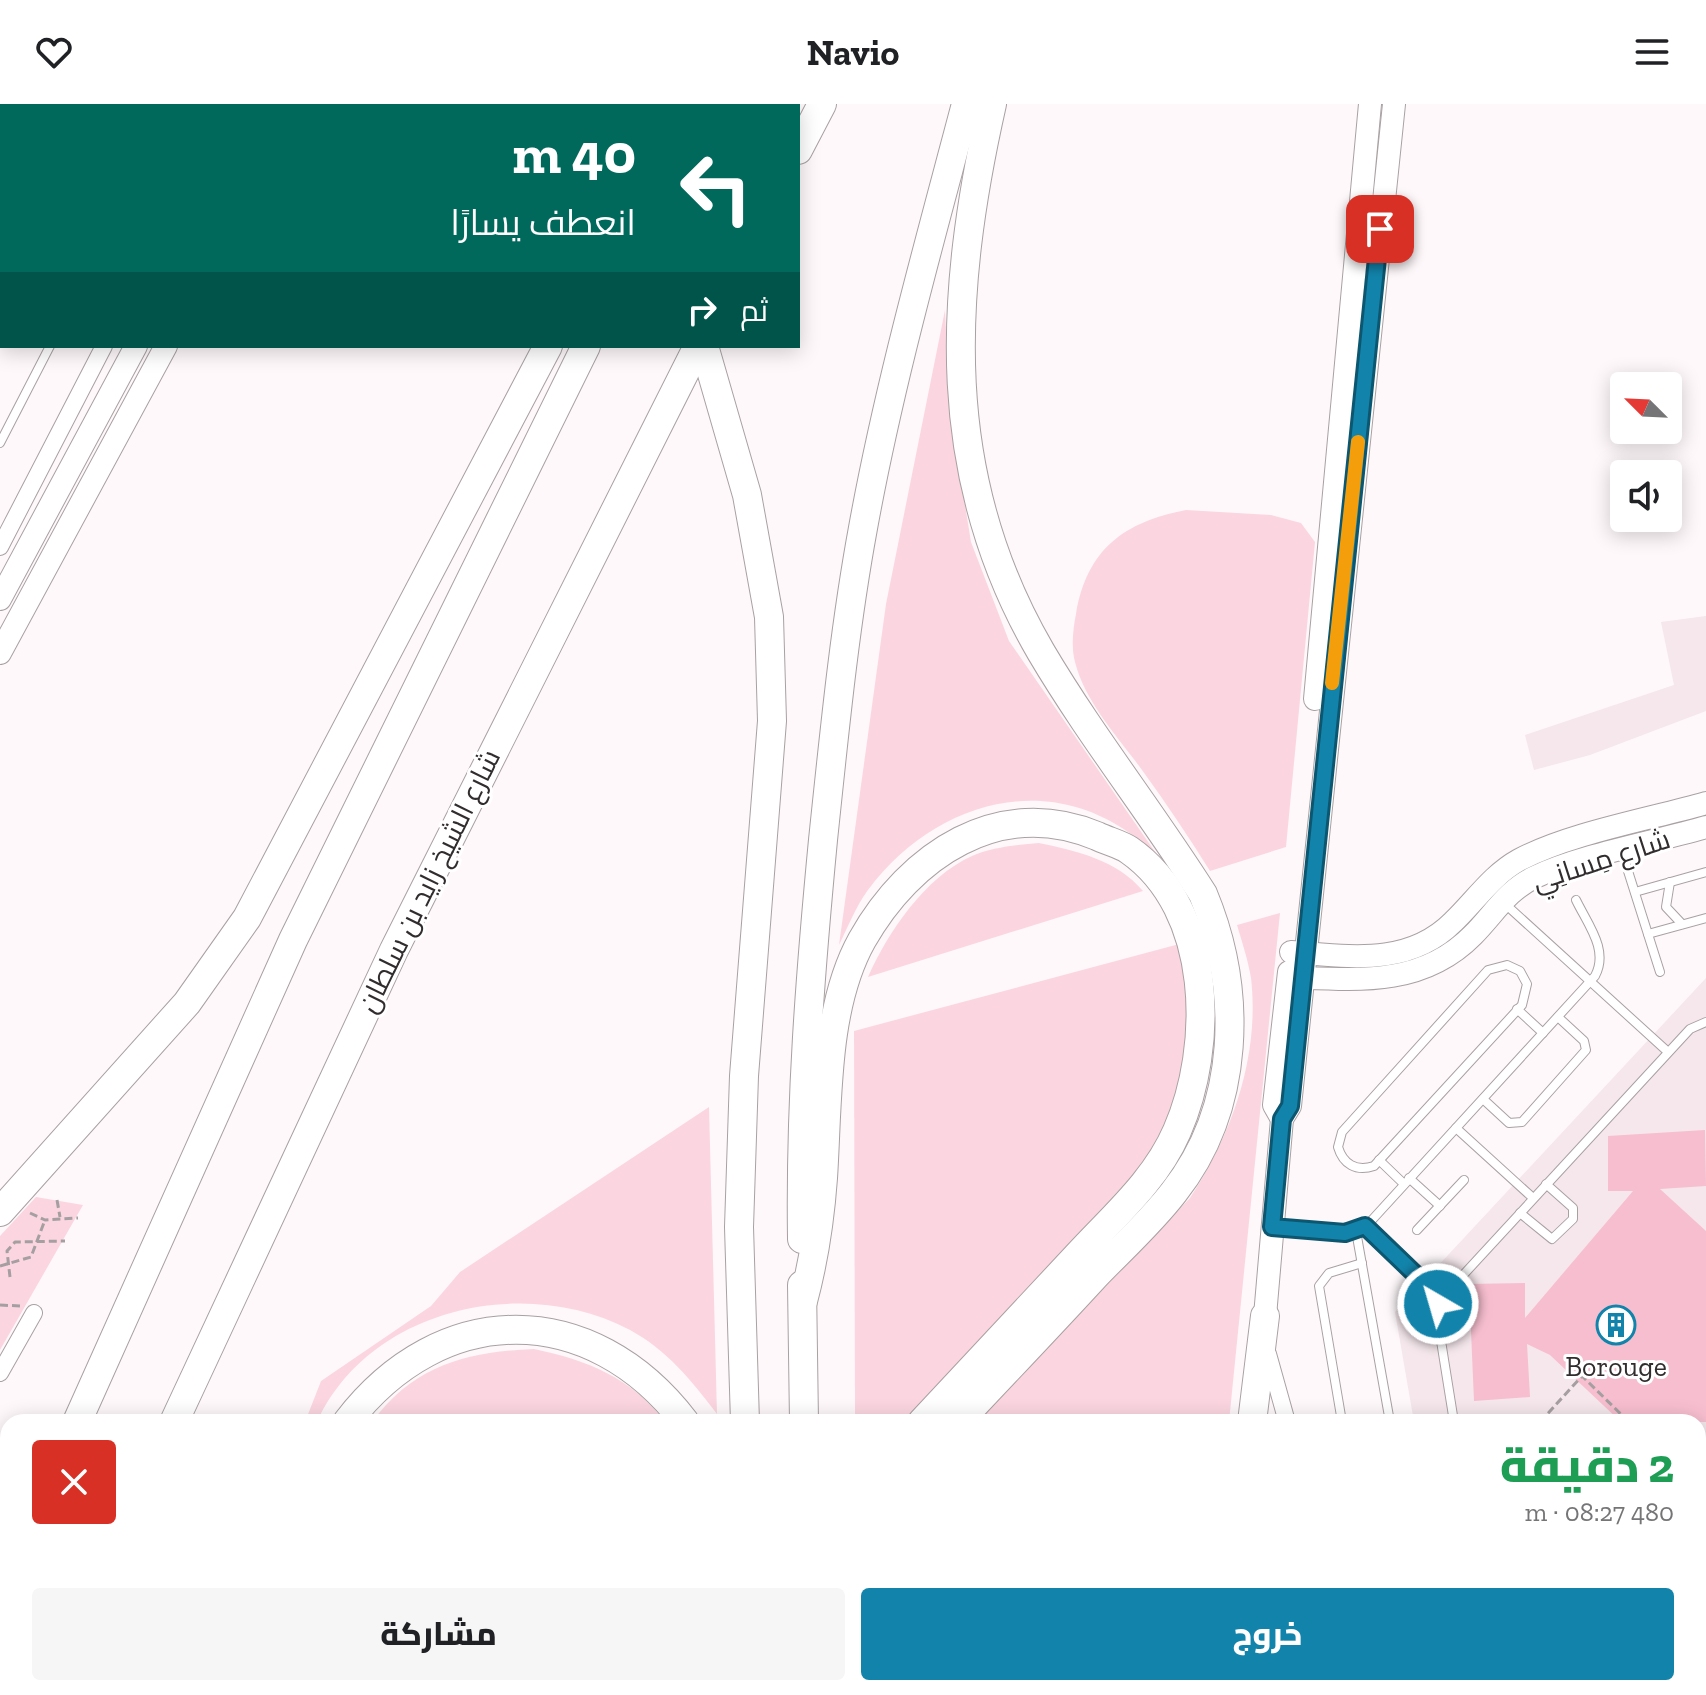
<!DOCTYPE html>
<html lang="ar">
<meta charset="utf-8">
<style>
:root{--surface:#fff;--page:#f6f6f6;--text:#202124;--muted:#757577;--accent:#1284ab}
body{margin:0;font-family:"Zilla Slab",Cairo,serif;background:var(--page);color:var(--text);direction:rtl;height:100vh;display:flex;flex-direction:column;font-size:30px;white-space:nowrap}
*{box-sizing:border-box;margin:0}
p{font-size:26px;color:var(--muted)}
.icon{flex:none;width:44px;height:44px;fill:none;stroke:currentColor;stroke-width:2;stroke-linecap:round;stroke-linejoin:round}
.map{position:relative;flex:1;overflow:hidden;direction:ltr}
.drawer{position:absolute;left:0px;top:1310px;width:1706px;height:282px;display:flex;flex-direction:column;background:var(--surface);border-radius:24px 24px 0 0;box-shadow:0 4px 20px #0003;direction:rtl}
.drawer>*{flex:none}
.top-card{position:absolute;left:0px;top:0px;width:800px;height:244px;box-shadow:0 4px 20px #0003;direction:rtl;background:#00695c;color:#fff;overflow:hidden}
.needle{width:52px;rotate:294deg}
.tools{position:absolute;left:1610px;top:268px;display:grid;gap:16px}
.tools a{display:grid;place-items:center;width:72px;height:72px;border-radius:8px;background:var(--surface);box-shadow:0 4px 20px #0003;font-size:40px}
.pin{position:absolute;display:grid;place-items:center;width:68px;height:68px;color:#fff;margin:-34px;border-radius:16px;box-shadow:0 4px 12px #0006}
.me{position:absolute;width:88px;margin:-44px;rotate:322deg;stroke-linejoin:round;filter:drop-shadow(0 0 6px #0008)}
.turn{display:flex;align-items:center;gap:28px;height:168px;padding:0 32px;font-size:36px}
.turn .icon{width:104px;height:104px;stroke-width:2.5}
.turn b{display:block;font-size:56px;line-height:68px}
.then{display:flex;align-items:center;height:76px;padding:0 32px;background:#0003;gap:16px;font-size:30px}
.round{display:grid;place-items:center;flex:none;width:84px;height:84px;border-radius:8px;background:var(--page)}
.overview{display:flex;align-items:center;justify-content:space-between;height:136px;padding:0 32px}
h1{font-size:48px;font-weight:800;line-height:60px;color:#1e9e55}
.cta{display:flex;gap:16px;margin-top:auto;padding:16px 32px}
.cta a{flex:1;height:92px;border-radius:8px;background:var(--accent);color:#fff;font-size:32px;font-weight:800;line-height:92px;text-align:center}
.cta a+a{background:var(--page);color:var(--text)}
header{display:flex;justify-content:space-between;align-items:center;height:104px;padding:0 32px;background:var(--surface);font-size:36px;font-weight:800}
.map>svg:first-child{display:block}
</style>
<header><svg class="icon" aria-label="menu" viewBox="0 0 24 24"><path d="M4 6h16M4 12h16M4 18h16"/></svg>Navio<svg class="icon" aria-label="heart" viewBox="0 0 24 24"><path d="M12 20l-8-8c-3-5 5-10 8-4 3-6 11-1 8 4z"/></svg></header>
<div class="map">
<svg width="1706" height="1591" viewBox="0 0 1706 1591">
<rect width="100%" height="100%" fill="#fef8fa"/>
<!-- built -->
<g fill="#f5e7eb">
<polygon points="1706,512 1706,607 1590,651 1534,666 1525,631 1674,581 1661,518"/>
<polygon points="1706,874 1706,1510 1698,1519 1698,1318 1414,1318 1395,1208"/>
<polygon points="1489,1584 1637,1584 1630,1591 1510,1591"/>
</g>
<!-- green -->
<g fill="#fbd6e1">
<path d="M945 206 950 308 971 438 1009 537 1171 771C1158 757 1144 739 1128 728 1037 665 929 704 868 786 856 802 848 823 839 841L886 500Z"/>
<path d="M1186 406 1271 411 1301 419 1315 438 1286 743 1210 767C1188 732 1166 699 1142 666 1118 633 1085 598 1075 558 1071 544 1073 524 1076 510 1087 445 1124 418 1186 406Z"/>
<path d="M1039 739C1077 747 1117 756 1143 787L868 873C888 828 925 773 972 752 993 743 1017 741 1039 739Z"/>
<path d="M1280 809 1229 1318H976L1190 1094C1232 1030 1260 952 1251 874 1248 856 1242 838 1237 821Z"/>
<polygon points="1183,839 1192,874 1183,990 1144,1059 904,1318 855,1318 854,927"/>
<path d="M709 1003 717 1310C692 1277 667 1246 630 1226 524 1170 369 1204 317 1318H305L321 1277 431 1202 460 1168Z"/>
<polygon points="36,1093 83,1101 0,1246 0,1132"/>
<path d="M534 1245C587 1256 632 1274 665 1318H372C414 1261 467 1248 534 1245Z"/>
<polygon points="410,1584 623,1584 613,1591 422,1591"/>
<polygon points="900,1584 1179,1584 1173,1591 906,1591"/>
</g>
<!-- water -->
<polygon fill="#8fd9fa" points="0,0 124,0 2,2 0,239"/>
<!-- building -->
<polygon fill="#f7becf" points="1705,1026 1706,1082 1660,1085 1706,1127 1706,1318 1621,1318 1550,1251 1527,1240 1530,1293 1474,1297 1469,1180 1525,1179 1525,1214 1633,1087 1608,1087 1608,1032"/>
<g fill="none" stroke-linecap="round" stroke-linejoin="round">
<!-- lane casing -->
<g stroke="#a9a0a2" stroke-width="10">
<g id="lane">
<polyline points="172,2 174,0"/>
<polyline points="0,339 50,242"/>
<polyline points="1621,745 1660,868"/>
<polyline points="1670,778 1666,803 1682,820"/>
<polyline points="1635,788 1706,768"/>
<polyline points="1503,798 1668,948"/>
<polyline points="1648,830 1706,814"/>
<path d="M1507 861 1520 867 1527 880 1522 901 1374 1062C1356 1068 1343 1060 1338 1043L1342 1028 1488 866Z"/>
<polyline points="1517,905 1543,929"/>
<polyline points="1483,995 1509,1019 1522,1018 1586,946 1584,937 1558,913"/>
<polyline points="1456,1024 1533,1094"/>
<polyline points="1379,1056 1404,1080"/>
<polyline points="1409,1074 1440,1102"/>
<polyline points="1520,1109 1552,1135 1573,1115 1573,1104 1546,1080"/>
<polyline points="1365,1122 1441,1195"/>
<path d="M1273 1123C1302 1125 1349 1139 1371 1117L1595 872C1609 846 1588 821 1576 796"/>
<polyline points="1417,1126 1464,1076"/>
<polyline points="1356,1127 1390,1318"/>
<polyline points="1342,1318 1319,1182 1329,1169 1362,1159"/>
<polyline points="1454,1318 1437,1212 1441,1195 1690,925 1706,918"/>
<polyline points="1698,1576 1706,1569"/>
<polyline points="1680,1591 1688,1584"/>
</g>
</g>
<!-- street casing -->
<g stroke="#a9a0a2" stroke-width="18">
<g id="street">
<polyline points="228,2 229,0"/>
<polyline points="0,443 104,242"/>
<polyline points="1268,1250 1287,1318"/>
<polyline points="0,1269 34,1209"/>
<polyline points="1349,1584 1350,1591"/>
</g>
</g>
<!-- secondary casing -->
<g stroke="#a9a0a2" stroke-width="24">
<g id="secondary">
<polyline points="264,2 265,0"/>
<polyline points="296,2 297,0"/>
<polyline points="0,495 136,242"/>
<polyline points="0,549 166,242"/>
<polyline points="1315,595 1370,0"/>
<path d="M1291 848C1348 852 1408 863 1453 818 1475 797 1492 771 1519 756 1570 729 1650 715 1706 699"/>
<path d="M1289 873C1356 876 1422 883 1473 831 1494 810 1507 786 1535 773 1581 751 1655 738 1706 723"/>
<polyline points="1282,1015 1274,1001 1289,868"/>
<polyline points="1265,1212 1282,1015 1290,1002 1394,0"/>
</g>
</g>
<!-- highway casing -->
<g stroke="#a9a0a2" stroke-width="30">
<g id="highway">
<polyline points="638,0 638,2"/>
<polyline points="684,2 685,0"/>
<polyline points="716,2 717,0"/>
<polyline points="798,46 822,0"/>
<polyline points="704,242 747,391 769,513 772,617 744,972 739,1123 745,1318"/>
<polyline points="0,1108 187,899 247,814 548,242"/>
<path d="M802 1135C800 999 810 872 823 736 834 632 844 527 863 424 889 281 929 140 966 0"/>
<polyline points="802,1181 804,1318"/>
<path d="M803 1197C814 1156 820 1116 823 1074 828 999 824 904 862 836 910 751 999 691 1097 732 1107 737 1120 740 1129 746 1214 805 1214 943 1177 1027 1156 1076 1114 1112 1078 1151 1026 1207 974 1262 922 1318"/>
<polyline points="77,1318 293,836 586,242"/>
<polyline points="174,1318 394,846 698,242"/>
<path d="M347 1318C441 1195 591 1195 685 1318"/>
<path d="M958 1318C1004 1269 1050 1221 1095 1172 1121 1145 1151 1118 1174 1088 1241 1003 1243 886 1203 790 1151 708 1090 631 1041 548 938 372 949 191 992 0"/>
<polyline points="1252,1318 1265,1212"/>
<polyline points="0,1499 8,1480"/>
<polyline points="376,1584 386,1591"/>
<polyline points="759,1584 761,1591"/>
<polyline points="821,1584 822,1591"/>
<polyline points="874,1584 879,1591"/>
<polyline points="54,1591 57,1584"/>
<polyline points="648,1591 658,1584"/>
<polyline points="699,1591 705,1584"/>
<polyline points="1199,1591 1204,1584"/>
</g>
</g>
<!-- path -->
<g stroke="#a59fa1" stroke-width="3" stroke-dasharray="8 4" stroke-linecap="butt">
<polyline points="57,1096 60,1113"/>
<polyline points="30,1109 45,1116 78,1114"/>
<polyline points="0,1162 31,1153 45,1116"/>
<polyline points="10,1173 7,1147 15,1138 65,1137"/>
<polyline points="0,1201 20,1202"/>
<polyline points="1540,1318 1582,1272 1629,1318"/>
<polyline points="1698,1385 1706,1393"/>
<polyline points="1698,1425 1706,1417"/>
<polyline points="1698,1508 1706,1500"/>
</g>
<!-- lane -->
<use href="#lane" stroke="#fff" stroke-width="8"/>
<!-- street -->
<use href="#street" stroke="#fff" stroke-width="16"/>
<!-- secondary -->
<use href="#secondary" stroke="#fff" stroke-width="22"/>
<!-- highway -->
<use href="#highway" stroke="#fff" stroke-width="28"/>
</g>
<g fill="none" stroke-linecap="round" stroke-linejoin="round">
<!-- route casing -->
<g stroke="#0c566f" stroke-width="20">
<polyline id="route" points="1380,125 1290,1002 1282,1015 1272,1123 1345,1129 1365,1122 1441,1195 1438,1200"/>
</g>
<!-- route -->
<use href="#route" stroke="#1284ab" stroke-width="14"/>
<!-- slow -->
<polyline stroke="#f59e0b" stroke-width="14" points="1332,579 1358,338"/>
</g>
<!-- icons -->
<defs>
<g id="building-ring" transform="scale(2)"><circle r="9.5" fill="#fff" stroke="#1284ab" stroke-width="1.5"/><path d="M-4-6H4V6H1V3H-1V6H-4ZM-2.5-4.3h1.7v1.8h-1.7ZM.8-4.3h1.7v1.8H.8ZM-2.5-1h1.7V.8h-1.7ZM.8-1h1.7V.8H.8Z" fill="#1284ab"/></g>
</defs>
<g fill-rule="evenodd">
<use href="#building-ring" x="1616" y="1221"/>
</g>
<g text-anchor="middle" dominant-baseline="central" stroke-width="6" stroke-linejoin="round" paint-order="stroke">
<!-- street labels -->
<g font-size="28" fill="#312d2e" stroke="#fff">
<text transform="translate(1601 756) rotate(-18)">شارع مِسانِي</text>
<text transform="translate(429 777) rotate(-64)">شارع الشيخ زايد بن سلطان</text>
</g>
<!-- poi labels -->
<g font-size="28" fill="#312d2e" stroke="#fff">
<text x="1616" y="1262">Borouge</text>
</g>
</g>
</svg>
<div class="tools">
<a><svg class="needle" viewBox="-14 -14 28 28"><path d="M0-13l5 13h-10z" fill="#e53935"/><path d="M0 13l5-13h-10z" fill="#757577"/></svg></a>
<a><svg class="icon" aria-label="sound" viewBox="0 0 24 24"><path d="M4 9h4l5-4v14l-5-4H4zM17 9q2 3 0 6"/></svg></a>
</div>
<div class="pin" style="left:1380px;top:125px;background:#d93025"><svg class="icon" aria-label="arrive" viewBox="0 0 24 24"><path d="M6 21V4h12l-3 4 3 4H6"/></svg></div>
<svg class="me" style="left:1438px;top:1200px" viewBox="-20 -20 40 40"><circle r="17" fill="#1284ab" stroke="#fff" stroke-width="3"/><path d="M0-11L8 9 0 5-8 9z" fill="#fff"/></svg>
<div class="top-card">
<div class="turn"><svg class="icon" aria-label="left" viewBox="0 0 24 24"><path d="M17 20v-9H6M10 6l-5 5 5 5"/></svg><div><b>40 m</b>انعطف يسارًا</div></div>
<div class="then">ثم<svg class="icon" aria-label="right" viewBox="0 0 24 24"><path d="M7 20v-9h11M14 6l5 5-5 5"/></svg></div>
</div>
<section class="drawer">
<div class="overview"><div><h1>2 دقيقة</h1><p>480 m · 08:27</p></div><a class="round" style="background:#d93025;color:#fff"><svg class="icon" aria-label="close" viewBox="0 0 24 24"><path d="M6 6l12 12M18 6L6 18"/></svg></a></div>
<div class="cta"><a>خروج</a><a>مشاركة</a></div>
</section>
</div>
